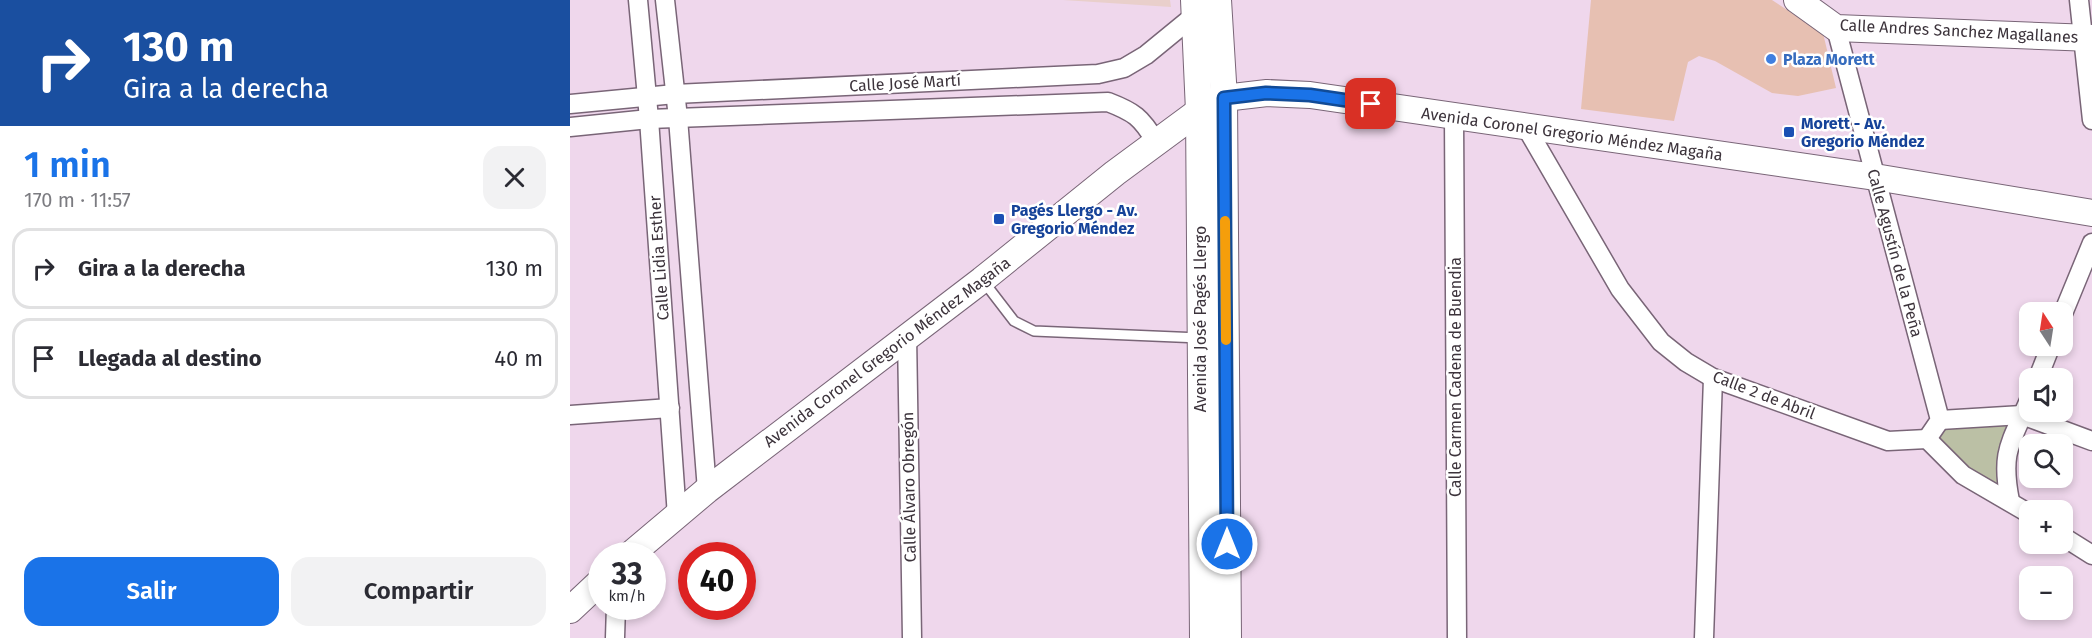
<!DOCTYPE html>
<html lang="es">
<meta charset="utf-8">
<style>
:root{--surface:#fff;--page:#f2f2f3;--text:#2b2b33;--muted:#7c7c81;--line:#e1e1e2;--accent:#1a73e8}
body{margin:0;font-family:"Fira Sans",sans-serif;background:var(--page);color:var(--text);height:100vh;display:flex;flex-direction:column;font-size:22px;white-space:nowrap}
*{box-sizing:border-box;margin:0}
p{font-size:20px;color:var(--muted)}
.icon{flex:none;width:33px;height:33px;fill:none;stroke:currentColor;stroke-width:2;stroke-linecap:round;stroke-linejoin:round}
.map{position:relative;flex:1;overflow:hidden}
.drawer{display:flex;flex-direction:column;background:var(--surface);width:570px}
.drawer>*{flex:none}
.guide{background:#1a4fa0;color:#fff;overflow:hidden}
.needle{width:39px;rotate:348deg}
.tools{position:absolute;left:1449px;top:302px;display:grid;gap:12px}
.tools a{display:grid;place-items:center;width:54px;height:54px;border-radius:12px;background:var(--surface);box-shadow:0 3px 9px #0003;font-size:30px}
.speed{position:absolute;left:18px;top:542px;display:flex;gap:12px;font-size:30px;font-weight:700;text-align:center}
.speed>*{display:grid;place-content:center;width:78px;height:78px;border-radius:50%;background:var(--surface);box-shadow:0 3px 9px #0003;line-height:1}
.speed small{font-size:15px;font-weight:400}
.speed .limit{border:9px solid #d22;background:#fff;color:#111}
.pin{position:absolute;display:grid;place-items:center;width:51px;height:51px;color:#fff;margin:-26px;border-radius:12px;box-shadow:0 3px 9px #0006}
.me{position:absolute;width:66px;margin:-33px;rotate:0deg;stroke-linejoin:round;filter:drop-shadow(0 0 4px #0008)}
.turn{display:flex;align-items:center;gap:21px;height:126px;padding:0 24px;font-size:27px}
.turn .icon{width:78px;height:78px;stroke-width:2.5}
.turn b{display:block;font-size:42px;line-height:51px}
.round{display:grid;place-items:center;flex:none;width:63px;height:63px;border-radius:18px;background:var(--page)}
.head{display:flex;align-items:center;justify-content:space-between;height:102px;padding:0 24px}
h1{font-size:36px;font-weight:600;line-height:45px;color:var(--accent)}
.primary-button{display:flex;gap:12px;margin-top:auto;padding:12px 24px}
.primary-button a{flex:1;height:69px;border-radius:18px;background:var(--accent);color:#fff;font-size:24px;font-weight:600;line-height:69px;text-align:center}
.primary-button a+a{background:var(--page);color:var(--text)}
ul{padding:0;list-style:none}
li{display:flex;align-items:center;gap:18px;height:81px;margin:0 12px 9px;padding:0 12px;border:3px solid var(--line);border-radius:18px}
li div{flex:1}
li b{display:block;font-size:22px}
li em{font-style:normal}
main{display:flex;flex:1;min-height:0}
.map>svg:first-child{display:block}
</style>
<main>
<section class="drawer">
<div class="guide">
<div class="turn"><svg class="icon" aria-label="right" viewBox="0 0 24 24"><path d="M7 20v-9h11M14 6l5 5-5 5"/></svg><div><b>130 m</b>Gira a la derecha</div></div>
</div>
<div class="head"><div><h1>1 min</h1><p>170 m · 11:57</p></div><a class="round"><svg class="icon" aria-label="close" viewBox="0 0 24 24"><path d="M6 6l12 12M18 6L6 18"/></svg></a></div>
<ul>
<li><svg class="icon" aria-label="right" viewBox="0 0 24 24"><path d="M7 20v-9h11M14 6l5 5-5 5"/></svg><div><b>Gira a la derecha</b></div><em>130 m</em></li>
<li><svg class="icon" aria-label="arrive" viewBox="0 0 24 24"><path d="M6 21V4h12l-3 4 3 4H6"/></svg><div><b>Llegada al destino</b></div><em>40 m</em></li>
</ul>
<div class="primary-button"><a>Salir</a><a>Compartir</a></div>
</section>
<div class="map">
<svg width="1522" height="638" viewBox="0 0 1522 638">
<rect width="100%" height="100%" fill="#efd7ec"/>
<!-- commercial -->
<polygon fill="#e9cfcb" points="493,0 600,0 601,7"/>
<!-- green -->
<polygon fill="#bbc0a5" points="1452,415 1436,454 1440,501 1357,439 1370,420"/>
<!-- building -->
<polygon fill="#e7c0b2" points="1021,0 1202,0 1253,33 1266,88 1228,96 1202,93 1145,61 1129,56 1118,62 1104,121 1011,109"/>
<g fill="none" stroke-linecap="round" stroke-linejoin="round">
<!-- lane casing -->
<g stroke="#796577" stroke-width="12">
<polyline id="lane" points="414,282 444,321 464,331 630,338"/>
</g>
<!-- street casing -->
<g stroke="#796577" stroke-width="21">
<g id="street">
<polyline points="68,0 79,119 107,516"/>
<polyline points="95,0 108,118 137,490"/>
<polyline points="1509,0 1522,120"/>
<polyline points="1266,28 1370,420 1357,439"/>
<polyline points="0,104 105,94 528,74 554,68 576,55 631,10"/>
<polyline points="884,117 887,638"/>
<path d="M0 127 79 119 538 102C564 112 571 117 586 142"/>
<polyline points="956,127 1050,289 1091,342 1116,362 1143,378 1318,441 1357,439"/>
<polyline points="1492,316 1522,243"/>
<polyline points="337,335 342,638"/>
<polyline points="1468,378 1481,345"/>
<polyline points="0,415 100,408"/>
<polyline points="1370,420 1452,415 1522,441"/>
<polyline points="1357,439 1393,475 1460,514"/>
<path d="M1440 501C1430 451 1441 443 1460 398"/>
<polyline points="1492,536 1522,555"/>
<polyline points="45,638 46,606"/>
<polyline points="1134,638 1143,378"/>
</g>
</g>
<!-- secondary casing -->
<g stroke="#796577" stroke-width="28">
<g id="secondary">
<polyline points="624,0 629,111 633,638"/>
<polyline points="648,0 654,98 658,638"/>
<polyline points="1227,0 1266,28 1522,38"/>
<polyline points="60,555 137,490 412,280 545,173 629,111 654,98 697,93 740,95 1305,177 1522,213"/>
<polyline points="0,610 32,580"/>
</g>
</g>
<!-- lane -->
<use href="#lane" stroke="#fff" stroke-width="9"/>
<!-- street -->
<use href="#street" stroke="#fff" stroke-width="18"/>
<!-- secondary -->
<use href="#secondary" stroke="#fff" stroke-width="26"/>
</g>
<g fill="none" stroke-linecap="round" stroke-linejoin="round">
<!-- route casing -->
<g stroke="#114b97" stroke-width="15">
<polyline id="route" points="657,544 654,98 696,93 740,95 801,104"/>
</g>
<!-- route -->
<use href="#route" stroke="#1a73e8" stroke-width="10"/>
<!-- slow -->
<polyline stroke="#f59e0b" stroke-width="10" points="655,221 656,340"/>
</g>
<!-- markers -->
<circle fill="#3f7fe0" stroke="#fff" stroke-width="2" cx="1201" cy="59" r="6"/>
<g fill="#1a4fb4" stroke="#fff" stroke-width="2">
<rect x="1213" y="126" width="12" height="12" rx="3"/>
<rect x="423" y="213" width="12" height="12" rx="3"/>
</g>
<g text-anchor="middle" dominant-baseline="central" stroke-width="5" stroke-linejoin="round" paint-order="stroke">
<!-- street labels -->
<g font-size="16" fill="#3c333b" stroke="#fff">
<text transform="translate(1389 31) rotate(3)">Calle Andres Sanchez Magallanes</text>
<text transform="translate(335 83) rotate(-3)">Calle José Martí</text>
<text transform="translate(1002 134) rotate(8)">Avenida Coronel Gregorio Méndez Magaña</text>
<text transform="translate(1325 253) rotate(75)">Calle Agustín de la Peña</text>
<text transform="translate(89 258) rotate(-94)">Calle Lidia Esther</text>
<text transform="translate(630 319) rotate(-90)">Avenida José Pagés Llergo</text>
<text transform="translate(317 352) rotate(-37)">Avenida Coronel Gregorio Méndez Magaña</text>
<text transform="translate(885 377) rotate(-90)">Calle Carmen Cadena de Buendia</text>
<text transform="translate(1194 395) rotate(21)">Calle 2 de Abril</text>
<text transform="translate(339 487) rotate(-91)">Calle Álvaro Obregón</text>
</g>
<!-- shop labels -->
<g font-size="16" font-weight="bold" fill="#366cbe" stroke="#fff" text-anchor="start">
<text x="1213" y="59">Plaza Morett</text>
</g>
<!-- transit labels -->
<g font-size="16" font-weight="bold" fill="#164399" stroke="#fff" text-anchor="start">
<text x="1231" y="123">Morett - Av.<tspan x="1231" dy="18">Gregorio Méndez</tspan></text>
<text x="441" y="210">Pagés Llergo - Av.<tspan x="441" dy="18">Gregorio Méndez</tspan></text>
</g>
</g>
</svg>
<div class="tools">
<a><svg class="needle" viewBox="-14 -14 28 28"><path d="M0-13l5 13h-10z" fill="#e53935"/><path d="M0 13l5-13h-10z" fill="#7c7c81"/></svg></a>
<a><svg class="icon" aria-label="sound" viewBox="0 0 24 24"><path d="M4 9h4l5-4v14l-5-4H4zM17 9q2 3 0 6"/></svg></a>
<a><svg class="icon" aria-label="search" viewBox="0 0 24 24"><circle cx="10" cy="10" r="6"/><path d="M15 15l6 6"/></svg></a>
<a>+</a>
<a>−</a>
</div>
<div class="speed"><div>33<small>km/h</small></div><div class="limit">40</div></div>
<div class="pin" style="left:801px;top:104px;background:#d93025"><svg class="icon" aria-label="arrive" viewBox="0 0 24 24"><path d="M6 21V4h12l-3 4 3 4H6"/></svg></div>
<svg class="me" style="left:657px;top:544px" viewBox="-20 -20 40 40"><circle r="17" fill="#1a73e8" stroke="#fff" stroke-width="3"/><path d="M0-11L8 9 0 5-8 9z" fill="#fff"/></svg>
</div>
</main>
